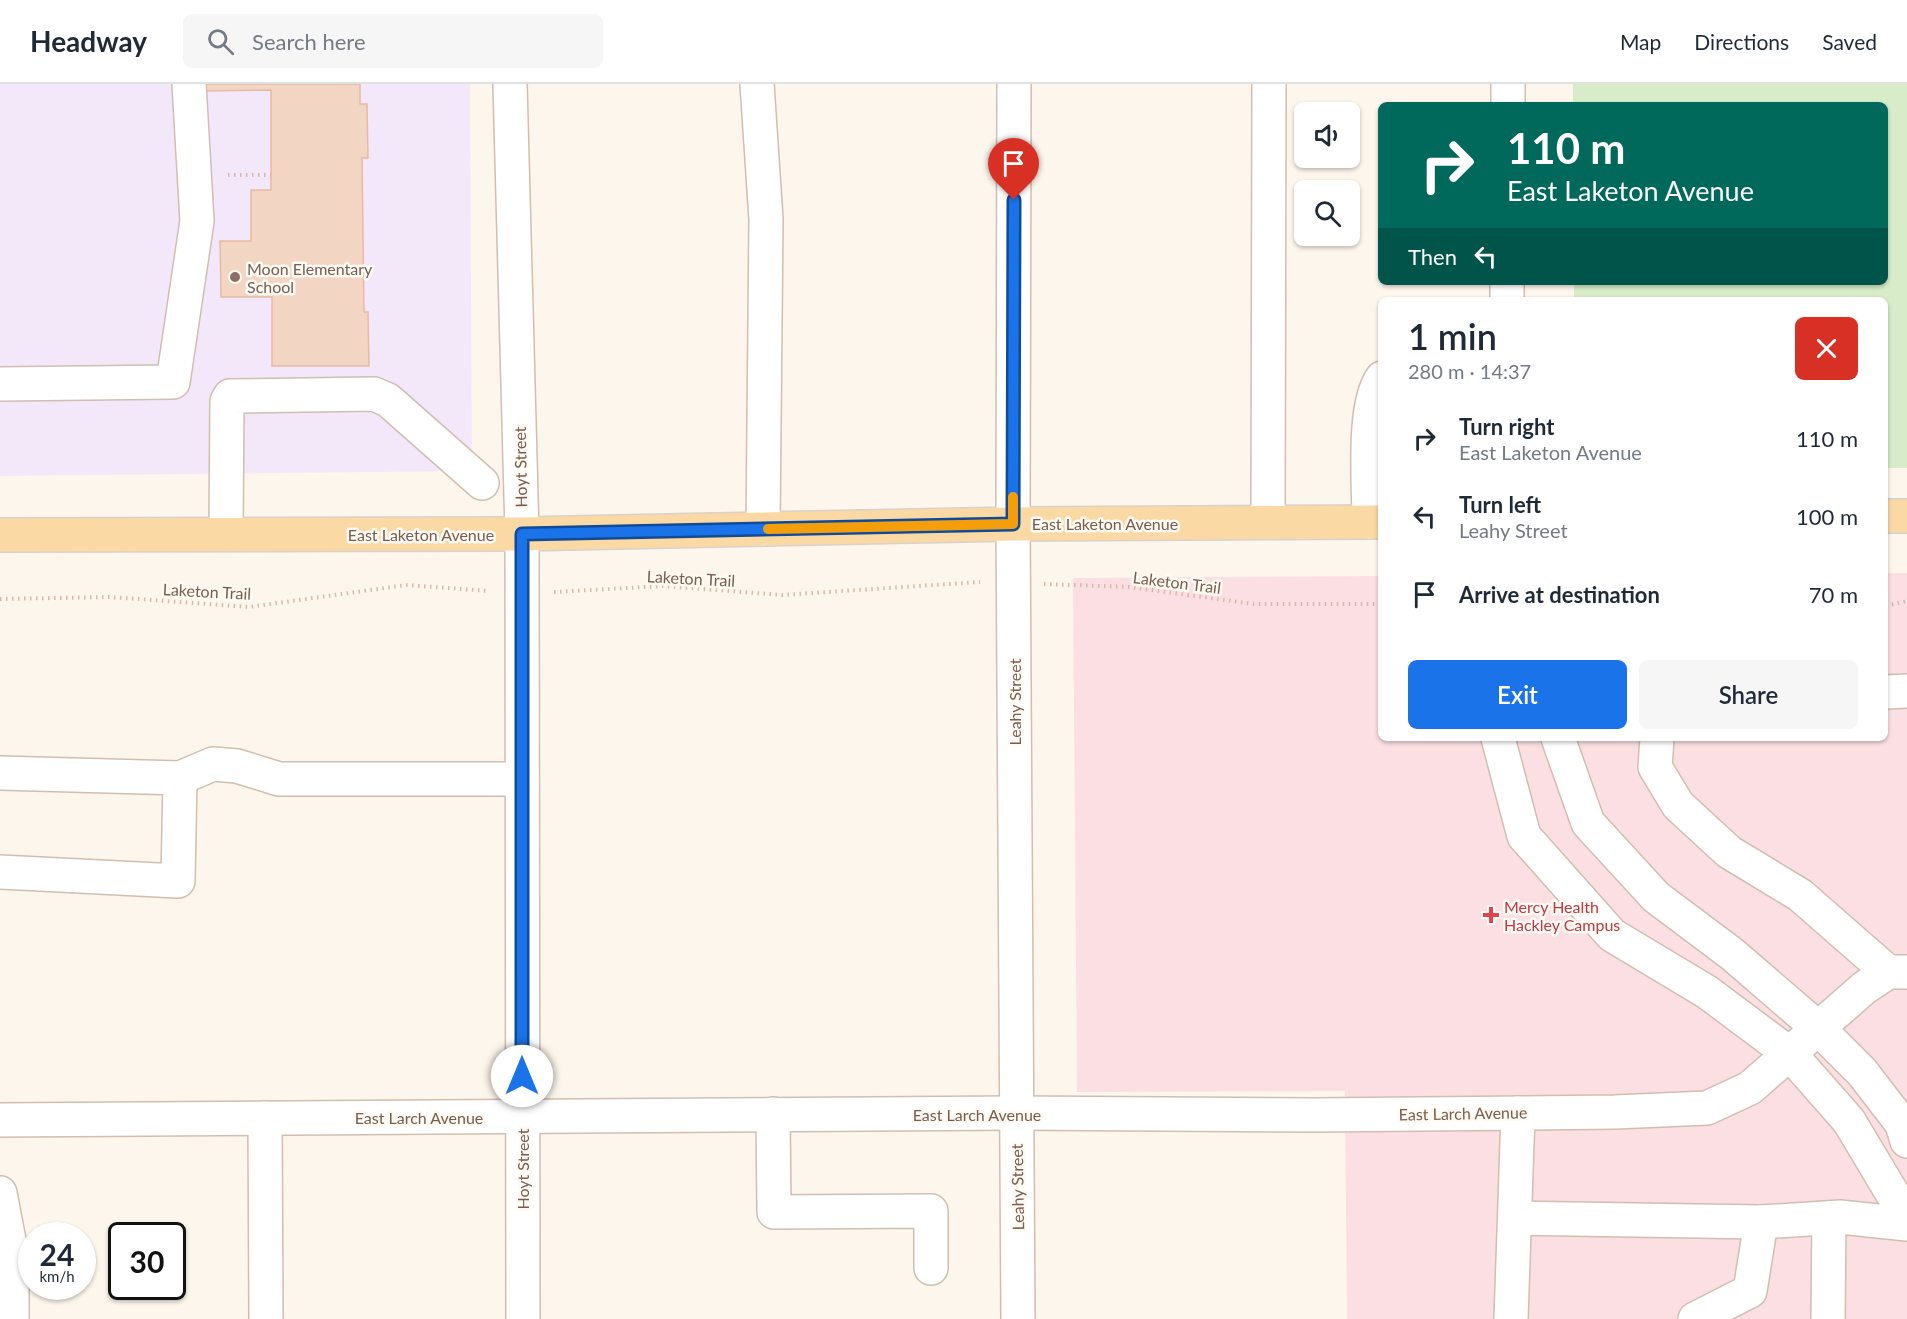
<!DOCTYPE html>
<meta charset="utf-8">
<style>
:root{--surface:#fff;--page:#f6f6f7;--text:#1f2937;--muted:#747a83;--line:#e0e1e3;--accent:#1a73e8}
body{margin:0;font-family:Lato,sans-serif;background:var(--page);color:var(--text);height:100vh;display:flex;flex-direction:column;font-size:22px;white-space:nowrap}
*{box-sizing:border-box;margin:0}
p{font-size:20px;color:var(--muted)}
.icon{flex:none;width:33px;height:33px;fill:none;stroke:currentColor;stroke-width:2;stroke-linecap:round;stroke-linejoin:round}
.map{position:relative;flex:1;overflow:hidden}
.side{position:absolute;left:1378px;top:213px;width:510px;height:444px;display:flex;flex-direction:column;background:var(--surface);border-radius:9px;box-shadow:0 2px 4px #0004}
.side>*{flex:none}
.banner{position:absolute;left:1378px;top:18px;width:510px;height:183px;border-radius:9px;box-shadow:0 2px 4px #0004;background:#00695c;color:#fff;overflow:hidden}
.buttons{position:absolute;left:1294px;top:18px;display:grid;gap:12px}
.buttons a{display:grid;place-items:center;width:66px;height:66px;border-radius:9px;background:var(--surface);box-shadow:0 2px 4px #0004;font-size:30px}
.speed{position:absolute;left:18px;top:1138px;display:flex;gap:12px;font-size:30px;font-weight:700;text-align:center}
.speed>*{display:grid;place-content:center;width:78px;height:78px;border-radius:50%;background:var(--surface);box-shadow:0 2px 4px #0004;line-height:1}
.speed small{font-size:15px;font-weight:400}
.speed .limit{border:3px solid #111;border-radius:9px;background:#fff;color:#111}
.pin{position:absolute;display:grid;place-items:center;width:51px;height:51px;color:#fff;margin:-62px -26px;border-radius:50% 50% 50% 0;rotate:-45deg;box-shadow:0 0 6px #0007}
.pin .icon{rotate:45deg}
.me{position:absolute;width:66px;margin:-33px;rotate:0deg;stroke-linejoin:round;filter:drop-shadow(0 0 4px #0008)}
.turn{display:flex;align-items:center;gap:21px;height:126px;padding:0 30px;font-size:27px}
.turn .icon{width:78px;height:78px;stroke-width:2.5}
.turn b{display:block;font-size:42px;line-height:51px}
.then{display:flex;align-items:center;height:57px;padding:0 30px;background:#0003;gap:12px;font-size:22px}
.round{display:grid;place-items:center;flex:none;width:63px;height:63px;border-radius:9px;background:var(--page)}
.headline{display:flex;align-items:center;justify-content:space-between;height:102px;padding:0 30px}
h1{font-size:36px;font-weight:600;line-height:45px}
.primary-button{display:flex;gap:12px;margin-top:auto;padding:12px 30px}
.primary-button a{flex:1;height:69px;border-radius:9px;background:var(--accent);color:#fff;font-size:24px;font-weight:600;line-height:69px;text-align:center}
.primary-button a+a{background:var(--page);color:var(--text)}
ul{padding:0;list-style:none}
li{display:flex;align-items:center;gap:18px;height:78px;padding:0 30px}
li div{flex:1}
li b{display:block;font-size:22px}
li em{font-style:normal}
header{display:flex;align-items:center;gap:36px;box-sizing:border-box;height:84px;padding:0 30px;background:var(--surface);border-bottom:2px solid var(--line)}
header strong{font-size:28px}
nav{display:flex;gap:33px;margin-inline-start:auto;font-size:21px}
.search{width:420px;height:54px;background:var(--page);display:flex;align-items:center;gap:15px;box-sizing:border-box;padding:0 21px;border-radius:9px;color:var(--muted);font-size:22px}
.map>svg:first-child{display:block}
</style>
<header>
<strong>Headway</strong>
<div class="search"><svg class="icon" aria-label="search" viewBox="0 0 24 24"><circle cx="10" cy="10" r="6"/><path d="M15 15l6 6"/></svg>Search here</div>
<nav><a>Map</a><a>Directions</a><a>Saved</a></nav>
</header>
<div class="map">
<svg width="1907" height="1235" viewBox="0 0 1907 1235">
<rect width="100%" height="100%" fill="#fdf6ec"/>
<!-- education -->
<polygon fill="#f3e8fa" points="0,0 470,0 472,387 0,392"/>
<!-- medical -->
<polygon fill="#fbdfe3" points="1886,489 1907,489 1907,1235 1347,1235 1345,1007 1077,1008 1073,494 1381,492 1382,654 1886,654"/>
<!-- green -->
<polygon fill="#d8ecc9" points="1573,0 1907,0 1907,384 1886,384 1886,216 1574,216 1574,198 1886,198 1886,21 1573,21"/>
<!-- building -->
<polygon fill="#f3d5c3" stroke="#e6bba3" stroke-width="1.5" points="202,0 360,0 360,20 367,20 368,74 362,74 364,228 368,228 369,282 272,282 272,213 221,213 220,157 251,157 251,106 271,106 271,6 202,7"/>
<g fill="none" stroke-linecap="round" stroke-linejoin="round">
<!-- minor casing -->
<g stroke="#d1beb0" stroke-width="36">
<g id="minor">
<polyline points="510,0 522,450 523,1235"/>
<polyline points="757,0 766,135 763,445"/>
<polyline points="1014,0 1013,440 1018,1235"/>
<polyline points="1508,21 1508,0"/>
<polyline points="1507,216 1507,198"/>
<polyline points="0,300 173,298 197,137 189,0"/>
<polyline points="1268,438 1269,0"/>
<path d="M1369 438C1369 402 1362 321 1382 294"/>
<polyline points="226,450 227,317 230,312 374,310 388,316 482,399"/>
<polyline points="1886,608 1907,607"/>
<polyline points="1498,654 1524,752 1612,851 1707,908 1790,970 1849,1037 1907,1134"/>
<polyline points="1558,654 1588,739 1656,813 1732,870 1819,945 1862,988 1902,1040 1907,1057"/>
<polyline points="1657,654 1655,683 1678,721 1729,768 1800,811 1888,888"/>
<polyline points="0,689 180,694 178,797 0,788"/>
<polyline points="180,694 213,680 237,682 279,695 522,695"/>
<polyline points="773,1030 774,1128 931,1127 931,1184"/>
<polyline points="265,1034 266,1235"/>
<polyline points="0,1036 1016,1029 1314,1031 1615,1028 1707,1024 1750,1004 1864,904 1888,888 1907,888"/>
<polyline points="0,1109 12,1172 12,1235"/>
<polyline points="1515,1134 1761,1138"/>
<polyline points="1511,1235 1518,1029"/>
<polyline points="1695,1235 1750,1207 1761,1138 1840,1133 1907,1140"/>
<polyline points="1828,1235 1829,1134"/>
</g>
</g>
<!-- major casing -->
<g stroke="#dad1cd" stroke-width="36">
<g id="major">
<polyline points="1886,432 1907,432"/>
<polyline points="0,451 522,450 1013,440 1382,438"/>
</g>
</g>
<!-- path -->
<g stroke="#d9b8a5" stroke-width="4" stroke-dasharray="1.5 4.5" stroke-linecap="butt">
<polyline points="228,91 271,91"/>
<polyline points="1044,500 1129,503 1254,520 1382,520"/>
<polyline points="554,508 663,502 782,511 980,498"/>
<polyline points="0,515 110,513 249,523 406,501 489,507"/>
<polyline points="1886,522 1907,517"/>
</g>
<!-- minor -->
<use href="#minor" stroke="#fff" stroke-width="33"/>
<!-- major -->
<use href="#major" stroke="#fbd9a5" stroke-width="33"/>
</g>
<g fill="none" stroke-linecap="round" stroke-linejoin="round">
<!-- route casing -->
<g stroke="#114b97" stroke-width="15">
<polyline id="route" points="522,992 522,450 1013,440 1014,116"/>
</g>
<!-- route -->
<use href="#route" stroke="#1a73e8" stroke-width="10"/>
<!-- slow -->
<polyline stroke="#f59e0b" stroke-width="10" points="768,445 1013,440 1013,413"/>
</g>
<!-- markers -->
<circle fill="#8d6e63" stroke="#fffaf3" stroke-width="2" cx="235" cy="193" r="6"/>
<path fill="#e0444e" stroke="#fffaf3" stroke-width="2" d="M1488 822h6v6h6v6h-6v6h-6v-6h-6v-6h6z"/>
<g text-anchor="middle" dominant-baseline="central" stroke-width="5" stroke-linejoin="round" paint-order="stroke">
<!-- education labels -->
<g font-size="16" fill="#785e54" stroke="#fffaf3" text-anchor="start">
<text x="247" y="184">Moon Elementary<tspan x="247" dy="18">School</tspan></text>
</g>
<!-- street labels -->
<g font-size="16" fill="#7a5c4d" stroke="#fffaf3">
<text transform="translate(520 383) rotate(-91)">Hoyt Street</text>
<text x="1105" y="439">East Laketon Avenue</text>
<text x="421" y="450">East Laketon Avenue</text>
<text transform="translate(691 494) rotate(3)">Laketon Trail</text>
<text transform="translate(1177 498) rotate(7)">Laketon Trail</text>
<text transform="translate(207 507) rotate(3)">Laketon Trail</text>
<text transform="translate(1014 618) rotate(-90)">Leahy Street</text>
<text transform="translate(1463 1029) rotate(-1)">East Larch Avenue</text>
<text x="977" y="1030">East Larch Avenue</text>
<text x="419" y="1033">East Larch Avenue</text>
<text transform="translate(522 1085) rotate(-90)">Hoyt Street</text>
<text transform="translate(1017 1103) rotate(-91)">Leahy Street</text>
</g>
<!-- health labels -->
<g font-size="16" fill="#be3a42" stroke="#fffaf3" text-anchor="start">
<text x="1504" y="822">Mercy Health<tspan x="1504" dy="18">Hackley Campus</tspan></text>
</g>
</g>
</svg>
<div class="buttons">
<a><svg class="icon" aria-label="sound" viewBox="0 0 24 24"><path d="M4 9h4l5-4v14l-5-4H4zM17 9q2 3 0 6"/></svg></a>
<a><svg class="icon" aria-label="search" viewBox="0 0 24 24"><circle cx="10" cy="10" r="6"/><path d="M15 15l6 6"/></svg></a>
</div>
<div class="speed"><div>24<small>km/h</small></div><div class="limit">30</div></div>
<div class="pin" style="left:1014px;top:116px;background:#d93025"><svg class="icon" aria-label="arrive" viewBox="0 0 24 24"><path d="M6 21V4h12l-3 4 3 4H6"/></svg></div>
<svg class="me" style="left:522px;top:992px" viewBox="-20 -20 40 40"><circle r="19" fill="#fff"/><path d="M0-13L10 11 0 6-10 11z" fill="#1a73e8"/></svg>
<div class="banner">
<div class="turn"><svg class="icon" aria-label="right" viewBox="0 0 24 24"><path d="M7 20v-9h11M14 6l5 5-5 5"/></svg><div><b>110 m</b>East Laketon Avenue</div></div>
<div class="then">Then<svg class="icon" aria-label="left" viewBox="0 0 24 24"><path d="M17 20v-9H6M10 6l-5 5 5 5"/></svg></div>
</div>
<section class="side">
<div class="headline"><div><h1>1 min</h1><p>280 m · 14:37</p></div><a class="round" style="background:#d93025;color:#fff"><svg class="icon" aria-label="close" viewBox="0 0 24 24"><path d="M6 6l12 12M18 6L6 18"/></svg></a></div>
<ul>
<li><svg class="icon" aria-label="right" viewBox="0 0 24 24"><path d="M7 20v-9h11M14 6l5 5-5 5"/></svg><div><b>Turn right</b><p>East Laketon Avenue</p></div><em>110 m</em></li>
<li><svg class="icon" aria-label="left" viewBox="0 0 24 24"><path d="M17 20v-9H6M10 6l-5 5 5 5"/></svg><div><b>Turn left</b><p>Leahy Street</p></div><em>100 m</em></li>
<li><svg class="icon" aria-label="arrive" viewBox="0 0 24 24"><path d="M6 21V4h12l-3 4 3 4H6"/></svg><div><b>Arrive at destination</b></div><em>70 m</em></li>
</ul>
<div class="primary-button"><a>Exit</a><a>Share</a></div>
</section>
</div>
